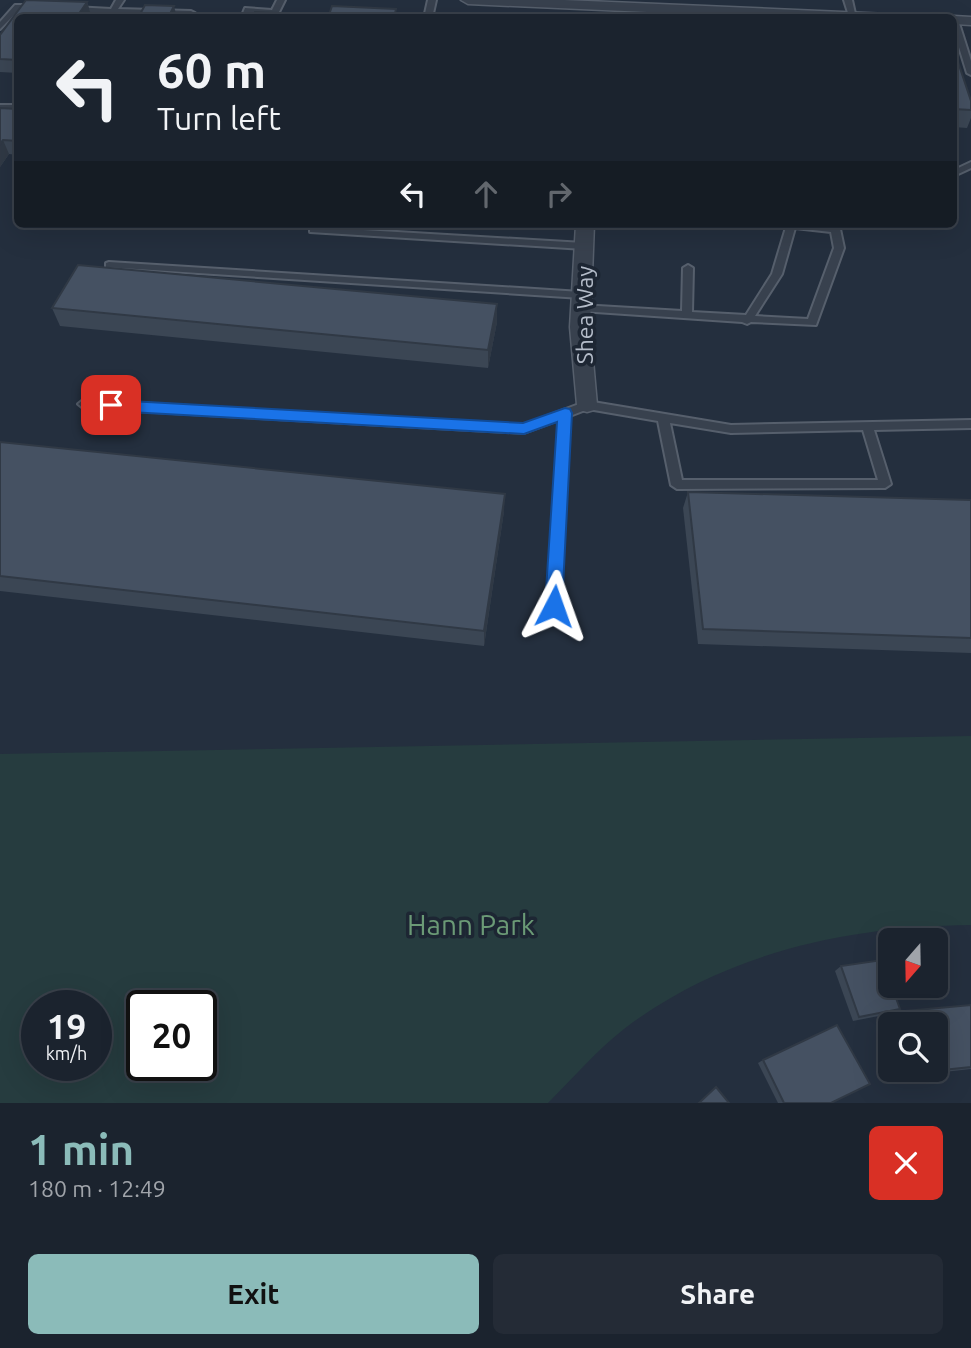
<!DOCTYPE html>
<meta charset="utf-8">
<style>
:root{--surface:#1b232e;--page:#242b36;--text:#f1f3f6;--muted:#a0a4aa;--line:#39404a;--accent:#8bbbb9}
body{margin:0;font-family:Ubuntu,sans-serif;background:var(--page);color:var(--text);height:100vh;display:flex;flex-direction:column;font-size:26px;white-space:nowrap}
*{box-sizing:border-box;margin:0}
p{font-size:23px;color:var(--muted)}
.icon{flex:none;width:38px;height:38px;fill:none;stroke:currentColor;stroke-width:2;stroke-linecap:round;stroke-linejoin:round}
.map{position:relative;height:1103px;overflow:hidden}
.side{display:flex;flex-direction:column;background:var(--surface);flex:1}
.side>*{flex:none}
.banner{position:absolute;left:14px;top:14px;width:943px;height:214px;border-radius:10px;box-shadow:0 7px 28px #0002,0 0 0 2px var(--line);background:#1b232e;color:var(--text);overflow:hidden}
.needle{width:46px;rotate:200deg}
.fabs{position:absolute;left:878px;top:928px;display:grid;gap:14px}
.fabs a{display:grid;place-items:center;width:70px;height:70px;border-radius:10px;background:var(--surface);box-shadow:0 7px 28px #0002,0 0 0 2px var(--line);font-size:35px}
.speed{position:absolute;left:21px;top:990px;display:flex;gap:14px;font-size:35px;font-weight:700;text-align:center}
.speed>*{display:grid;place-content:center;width:91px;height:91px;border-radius:50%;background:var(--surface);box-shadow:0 7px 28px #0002,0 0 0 2px var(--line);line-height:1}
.speed small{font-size:18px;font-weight:400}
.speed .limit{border:4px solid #111;border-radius:10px;background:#fff;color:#111}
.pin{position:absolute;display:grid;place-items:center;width:60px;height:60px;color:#fff;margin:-30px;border-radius:14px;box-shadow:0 4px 10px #0006}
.me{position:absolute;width:77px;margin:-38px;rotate:4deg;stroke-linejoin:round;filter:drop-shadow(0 0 5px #0008)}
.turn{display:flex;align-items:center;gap:24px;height:147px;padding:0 28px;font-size:32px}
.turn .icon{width:91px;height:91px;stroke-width:2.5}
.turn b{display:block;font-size:49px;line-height:60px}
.lanes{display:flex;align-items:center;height:66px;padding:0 28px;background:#0003;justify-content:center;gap:35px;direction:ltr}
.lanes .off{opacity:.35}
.round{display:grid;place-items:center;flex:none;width:74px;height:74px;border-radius:10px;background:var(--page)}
.overview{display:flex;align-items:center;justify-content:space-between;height:119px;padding:0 28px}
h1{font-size:42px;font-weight:700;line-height:52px;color:var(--accent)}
.button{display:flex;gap:14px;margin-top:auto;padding:14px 28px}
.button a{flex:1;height:80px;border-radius:10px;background:var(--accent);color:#111;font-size:28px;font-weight:700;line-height:80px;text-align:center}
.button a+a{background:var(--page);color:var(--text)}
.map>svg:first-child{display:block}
</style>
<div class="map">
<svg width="971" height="1103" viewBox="0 0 971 1103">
<rect width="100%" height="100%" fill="#242f3e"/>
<!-- green -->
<path fill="#263c3f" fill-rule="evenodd" d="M971 736V925C849 926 723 953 624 1029 596 1051 573 1078 548 1103H0V754ZM37 1006H96V1066H37ZM142 1006H201V1066H142Z"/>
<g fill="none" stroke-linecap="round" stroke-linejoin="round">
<!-- lane casing -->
<g stroke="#565f6c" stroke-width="4">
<g id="lane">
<polygon points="116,0 124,0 118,9 191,11 195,13 191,15 116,13 114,18 108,18 108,13 74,11 70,9 74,7 111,9"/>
<polygon points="277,0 285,0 278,14 251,12 249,18 241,18 245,8 272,10"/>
<polygon points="428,0 436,0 432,18 424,18"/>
<polygon points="844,0 852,0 856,18 849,16"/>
<polygon points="15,5 34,5 38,7 34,9 20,9 0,29 0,22"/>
<polygon points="954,18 958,20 971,61 971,75 967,73 954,31"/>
<polygon points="0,105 18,105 18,110 0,109"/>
<polygon points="971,162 971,168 954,176 954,170"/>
<path d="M787 224 835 226 840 229 844 248 816 325 751 322 747 324 742 322 581 311 576 308 581 305 682 311 683 268 688 265 693 268 692 312 746 315 772 274ZM795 228 831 232 834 248 808 319 755 316 782 274Z"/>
<polygon points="313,227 584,243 589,246 584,249 310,232 310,228"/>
<polygon points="109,262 581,292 586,295 581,298 106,267 106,263"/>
<path d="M83 400 523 425 587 401 731 425 971 420V428L874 430 891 484 885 488 677 489 671 485 658 421 588 409 570 416 560 606 559 610 554 611 549 610 548 606 559 420 524 433 83 408 78 404ZM670 423 731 433 863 430 878 480H682Z"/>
</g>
</g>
<!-- street casing -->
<g stroke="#565f6c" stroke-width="3">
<g id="street">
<polygon points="461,0 564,0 889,14 896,18 780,18 468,4"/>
<polygon points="954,16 971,17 971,25 954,24 954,18 949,18"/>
<polygon points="576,224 594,224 590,327 597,405 594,410 587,412 580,410 577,405 570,327"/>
</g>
</g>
<!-- lane -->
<use href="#lane" fill="#38414e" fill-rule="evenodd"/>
<!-- street -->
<use href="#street" fill="#38414e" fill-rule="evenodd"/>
</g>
<!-- wall -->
<g fill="#3b4654">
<polygon points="26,0 87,2 91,15 89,18 18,18 18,73 0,72 0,35"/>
<polygon points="954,50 971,101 971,118 967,128 954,127"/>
<polygon points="0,108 18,109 18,155 9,154 0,167"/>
<polygon points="52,308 497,322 488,368 60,326"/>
<polygon points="0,442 504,511 484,646 0,591"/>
<polygon points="688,492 971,500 971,653 698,644 683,508"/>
<polygon points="841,966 900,1009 894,1013 853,1021 835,971"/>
<polygon points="971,1005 971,1069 917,1075 916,1069 936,1069 936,1024 902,1024 899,1016 906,1011"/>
<polygon points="763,1060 831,1103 778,1103 758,1063"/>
</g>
<!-- shaded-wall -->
<g fill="#303945">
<polygon points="87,2 91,15 89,18 76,18"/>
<polygon points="174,6 177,18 168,18"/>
<polygon points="3,140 9,154 0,167 0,144"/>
<polygon points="497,304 497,322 488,368 488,350"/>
<polygon points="505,494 504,511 484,646 484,631"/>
</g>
<!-- building -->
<g fill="#455162" stroke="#303945" stroke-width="2">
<polygon points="26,0 87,2 76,18 18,18 18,60 0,59 0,35"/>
<polygon points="145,5 174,6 168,18 138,18"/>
<polygon points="332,6 396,9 394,18 253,18 255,12 329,15"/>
<polygon points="954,50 971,101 971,110 954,109"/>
<polygon points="0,108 18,109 18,141 3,140 0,144"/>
<polygon points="78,265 497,304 488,350 52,308"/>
<polygon points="0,442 505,494 484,631 0,576"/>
<polygon points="688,492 971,500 971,638 703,629"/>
<polygon points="882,960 900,1009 859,1017 841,966"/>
<polygon points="971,1005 971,1067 924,1072 924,1069 936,1069 936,1024 910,1024 906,1011"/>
<polygon points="837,1025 870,1084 831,1103 784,1103 763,1060"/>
<polygon points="716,1087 729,1103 699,1103"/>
</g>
<!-- route -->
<polygon fill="#1a73e8" stroke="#114b97" stroke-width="2" points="111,400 523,423 565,408 570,409 572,413 562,606 559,611 548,611 545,606 557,422 524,434 111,411 104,405"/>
<g text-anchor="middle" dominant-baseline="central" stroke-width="7" stroke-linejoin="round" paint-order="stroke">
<!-- street labels -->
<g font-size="23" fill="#b4bcc9" stroke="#1d2633">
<text transform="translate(584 315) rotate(-90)">Shea Way</text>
</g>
<!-- near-park labels -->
<g font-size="28" fill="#6b9a76" stroke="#1d2633">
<text x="471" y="924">Hann Park</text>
</g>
</g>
</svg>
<div class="fabs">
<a><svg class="needle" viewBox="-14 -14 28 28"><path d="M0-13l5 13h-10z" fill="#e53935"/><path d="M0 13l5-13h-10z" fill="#a0a4aa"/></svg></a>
<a><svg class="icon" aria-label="search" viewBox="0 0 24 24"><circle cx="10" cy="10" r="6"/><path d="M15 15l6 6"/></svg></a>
</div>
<div class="speed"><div>19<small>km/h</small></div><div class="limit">20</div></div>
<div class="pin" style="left:111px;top:405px;background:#d93025"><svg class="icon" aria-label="arrive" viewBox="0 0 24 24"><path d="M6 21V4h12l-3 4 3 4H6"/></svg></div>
<svg class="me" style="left:554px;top:606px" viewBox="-20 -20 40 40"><path d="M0-17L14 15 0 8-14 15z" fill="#1a73e8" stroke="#fff" stroke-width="4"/></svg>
<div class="banner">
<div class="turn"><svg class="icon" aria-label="left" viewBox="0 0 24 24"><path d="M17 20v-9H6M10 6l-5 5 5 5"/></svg><div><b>60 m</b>Turn left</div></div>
<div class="lanes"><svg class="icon" aria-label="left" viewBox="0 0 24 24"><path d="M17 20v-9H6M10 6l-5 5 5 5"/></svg><svg class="icon off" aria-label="ahead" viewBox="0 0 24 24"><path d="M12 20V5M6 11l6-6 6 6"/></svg><svg class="icon off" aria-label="right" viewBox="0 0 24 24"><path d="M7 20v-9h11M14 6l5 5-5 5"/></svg></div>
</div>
</div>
<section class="side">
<div class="overview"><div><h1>1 min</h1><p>180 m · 12:49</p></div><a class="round" style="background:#d93025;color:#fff"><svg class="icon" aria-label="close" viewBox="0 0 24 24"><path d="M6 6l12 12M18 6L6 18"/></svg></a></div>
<div class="button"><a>Exit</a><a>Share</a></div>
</section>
